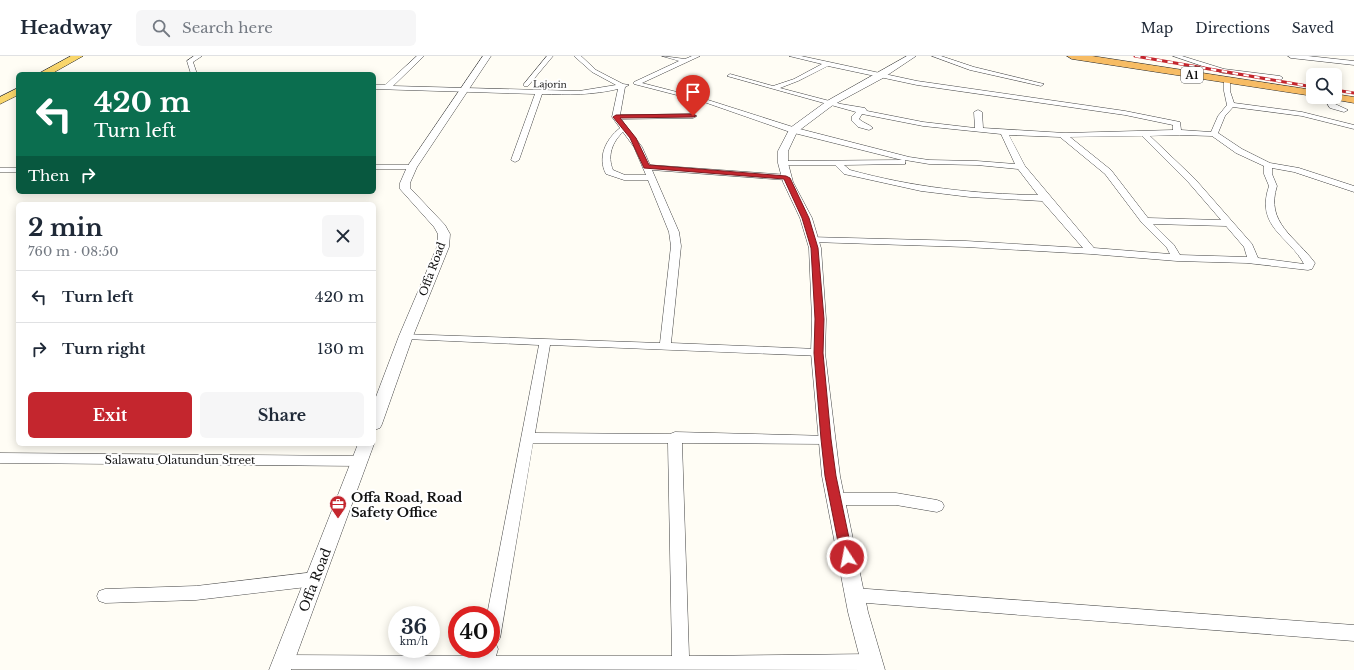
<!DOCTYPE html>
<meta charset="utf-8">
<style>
:root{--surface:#fff;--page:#f6f6f7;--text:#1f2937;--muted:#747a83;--line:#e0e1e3;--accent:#c4262e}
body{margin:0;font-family:"Libre Baskerville",serif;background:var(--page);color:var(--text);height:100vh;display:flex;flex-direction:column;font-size:15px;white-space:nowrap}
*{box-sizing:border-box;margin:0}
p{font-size:13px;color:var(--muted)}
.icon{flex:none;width:22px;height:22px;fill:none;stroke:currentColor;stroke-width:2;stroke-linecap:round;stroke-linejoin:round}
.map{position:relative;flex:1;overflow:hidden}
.panel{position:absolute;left:16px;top:146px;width:360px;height:244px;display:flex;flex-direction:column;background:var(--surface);border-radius:6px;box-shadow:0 2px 10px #0003}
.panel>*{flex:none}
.banner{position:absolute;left:16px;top:16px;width:360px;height:122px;border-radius:6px;box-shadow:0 2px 10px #0003;background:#0b6e4f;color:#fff;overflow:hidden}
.fabs{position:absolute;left:1306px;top:12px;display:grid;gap:8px}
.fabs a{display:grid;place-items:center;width:36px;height:36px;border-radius:6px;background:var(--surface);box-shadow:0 2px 10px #0003;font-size:20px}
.speed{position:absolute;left:388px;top:550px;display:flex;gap:8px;font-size:20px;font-weight:700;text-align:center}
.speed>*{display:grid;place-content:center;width:52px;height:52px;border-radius:50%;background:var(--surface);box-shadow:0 2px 10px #0003;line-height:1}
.speed small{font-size:10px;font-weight:400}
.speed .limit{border:6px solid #d22;background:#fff;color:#111}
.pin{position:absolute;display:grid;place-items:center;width:34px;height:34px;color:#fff;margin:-41px -17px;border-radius:50% 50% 50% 0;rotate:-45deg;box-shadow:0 0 4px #0007}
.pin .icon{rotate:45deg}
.me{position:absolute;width:44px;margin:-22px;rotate:349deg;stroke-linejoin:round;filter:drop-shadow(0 0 3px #0008)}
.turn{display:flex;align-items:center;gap:14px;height:84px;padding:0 12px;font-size:18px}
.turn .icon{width:52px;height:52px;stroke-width:2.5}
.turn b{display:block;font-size:28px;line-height:34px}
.then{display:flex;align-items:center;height:38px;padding:0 12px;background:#0003;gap:8px;font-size:15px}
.round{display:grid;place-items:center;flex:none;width:42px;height:42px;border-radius:6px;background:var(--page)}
.head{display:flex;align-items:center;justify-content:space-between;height:68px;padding:0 12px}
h1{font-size:24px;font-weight:800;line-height:30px}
.primary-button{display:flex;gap:8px;margin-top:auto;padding:8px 12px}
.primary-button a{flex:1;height:46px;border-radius:6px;background:var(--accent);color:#fff;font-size:16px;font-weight:800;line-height:46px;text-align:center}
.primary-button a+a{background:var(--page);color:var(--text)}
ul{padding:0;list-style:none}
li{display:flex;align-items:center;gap:12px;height:52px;padding:0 12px;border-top:1px solid var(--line)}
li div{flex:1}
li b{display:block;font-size:15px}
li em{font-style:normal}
header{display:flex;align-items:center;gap:24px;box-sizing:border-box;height:56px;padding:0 20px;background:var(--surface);border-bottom:1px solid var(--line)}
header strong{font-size:19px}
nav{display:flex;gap:22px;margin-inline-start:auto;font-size:14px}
.search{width:280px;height:36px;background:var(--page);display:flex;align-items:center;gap:10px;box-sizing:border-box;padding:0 14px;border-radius:6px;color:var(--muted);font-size:15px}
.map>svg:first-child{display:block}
</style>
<header>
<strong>Headway</strong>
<div class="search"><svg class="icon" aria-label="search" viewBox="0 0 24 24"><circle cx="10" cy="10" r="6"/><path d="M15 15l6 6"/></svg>Search here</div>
<nav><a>Map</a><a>Directions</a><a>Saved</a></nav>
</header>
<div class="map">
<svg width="1354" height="614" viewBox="0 0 1354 614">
<rect width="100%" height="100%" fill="#fffdf5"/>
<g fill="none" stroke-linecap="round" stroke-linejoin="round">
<!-- minor casing -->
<g stroke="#444" stroke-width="1">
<g id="minor">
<polygon points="194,0 202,0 193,6 197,18 191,18 187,5"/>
<path d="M417 0H424L393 30 579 35 616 29 592 16 574 0H581L596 14 623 28 629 29 625 31 620 59 693 58 697 60 693 62 621 63 642 91 650 109 789 119V123L786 124 652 114 679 176 681 190 671 287 818 293 824 297 822 300 550 289 535 377 670 378 675 376 831 380 833 383 831 386 826 388 682 387 689 600 872 598 878 600 881 606 878 612 873 614 277 613 274 607 277 601 283 599 479 600 480 593H491V559H487L539 289 406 283 402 282 400 280 402 278 660 287 671 190 669 176 648 124H624L606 118C597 101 606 83 620 72L612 61 618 33C593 39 568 39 542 38L519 104 515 106 511 104 535 38 374 33V29H385ZM623 76 634 91 646 119H625L613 114C607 100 612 86 623 76ZM533 387H668L672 600H496L498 593 496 588 500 582Z"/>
<polygon points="547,0 553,0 528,30 524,30 524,28"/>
<path d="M662 0 685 3 692 0H700L642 27 708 44 796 72 909 101 929 104 977 105 1015 108 1001 78 923 70 862 58 859 63C863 67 869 68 873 72L869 74 858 71 852 65V60L856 56 727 20 730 18 773 30 794 23 822 8 789 0H801L917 25 1125 55 1180 66 1181 74 1211 76 1218 60 1227 49 1224 35V24L1227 22 1230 24V35L1234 47 1302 56 1354 69V73L1302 60 1233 51 1225 60 1218 77 1242 93 1270 107 1299 112 1354 130V136L1294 116 1272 112V118L1277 130C1265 167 1296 181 1315 207L1312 213 1308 214 1247 207 1177 205 1091 198 966 191 812 186 807 183 809 181 966 185 1083 192 1042 145 970 141 921 135 844 118 835 109H780V105H783L902 104 790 76 704 46 634 28V26L679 5ZM828 10 917 29 1125 59 1173 69V74L1065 77 983 72 982 56 978 54 974 56 975 72 923 66 867 55 865 52 841 48 780 32 798 25ZM1009 79 1060 81 1105 118 1142 167 1167 192 1170 198 1094 192 1025 110ZM1180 79 1212 80 1236 97 1264 110V118L1269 130C1255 171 1289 180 1304 208L1258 202 1252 188 1195 123 1150 80ZM1142 80 1189 127 1221 164 1148 162 1111 114 1070 81ZM905 104 929 108 977 109 1018 113 1038 139C974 138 912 131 850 114L844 109 902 108H905ZM1153 168 1226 170 1244 191 1247 201 1180 199 1174 189Z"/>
<polygon points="932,0 941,0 974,11 1044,28 1041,30 970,14"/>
<polygon points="1173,0 1182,0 1224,13 1280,20 1283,22 1280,24 1223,17"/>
<polygon points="1288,0 1308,0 1354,5 1354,9 1291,2"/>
<polygon points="1323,41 1329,41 1333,47 1348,54 1344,56 1330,52"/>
<polygon points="374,109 412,109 416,111 412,113 374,113"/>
<rect x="0" y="112" width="18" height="4"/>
<polygon points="0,397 360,400 365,401 367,405 365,409 360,410 0,407"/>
<polygon points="835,437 896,437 937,444 942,446 944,450 942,454 937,456 896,449 835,449 830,447 828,443 830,439"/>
<polygon points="315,516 321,518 323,523 321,528 315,530 196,544 105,547 99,545 97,540 99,535 105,533 196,530"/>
<polygon points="854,532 1354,569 1354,585 854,546 848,544 846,539 848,534"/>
</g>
</g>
<!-- tertiary casing -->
<g stroke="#444" stroke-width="1">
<g id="tertiary">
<polygon points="483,0 491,0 417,111 410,127 410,132 445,169 450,178 449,191 413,280 382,368 380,372 374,374 374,346 399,280 437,191 438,178 434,171 400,133 400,127 407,111"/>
<polygon points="907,0 916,0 883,22 833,49 797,76 788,95 788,107 793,126 812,162 821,192 826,263 825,297 840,420 868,556 885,614 863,614 848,556 822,420 811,297 812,263 809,192 800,162 783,126 778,107 778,95 790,72 827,45"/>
<polygon points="374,387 374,388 291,614 269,614 358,388"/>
</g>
</g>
<!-- primary casing -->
<g stroke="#222" stroke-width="1">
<g id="primary">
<polygon points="71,0 83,0 51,18 38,18"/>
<polygon points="18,32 18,39 0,48 0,41"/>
</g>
</g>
<!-- trunk casing -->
<g stroke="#222" stroke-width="1">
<g id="trunk">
<polygon points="1067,0 1092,0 1313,34 1313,40 1072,3"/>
<polygon points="1335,38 1354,41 1354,47 1331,43 1329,41 1335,41"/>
</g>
</g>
<!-- minor -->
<use href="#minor" fill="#fff" fill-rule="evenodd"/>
<!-- tertiary -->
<use href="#tertiary" fill="#fff" fill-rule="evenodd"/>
<!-- primary -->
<use href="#primary" fill="#f9d66b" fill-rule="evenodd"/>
<!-- trunk -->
<use href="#trunk" fill="#f7bc64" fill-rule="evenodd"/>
<!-- rail casing -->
<g stroke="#c4262e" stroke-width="3">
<g id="rail">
<polyline points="1135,0 1313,31"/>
<polyline points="1335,34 1354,37"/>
</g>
</g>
<!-- rail -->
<use href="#rail" stroke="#fff" stroke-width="2" stroke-dasharray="5.5" stroke-linecap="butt"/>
</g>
<!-- route -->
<polygon fill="#c4262e" stroke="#7f191e" points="616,59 693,58 696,60 693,61 620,62 636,82 649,109 786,120 790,122 809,162 818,192 824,263 823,297 831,383 836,420 853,501 851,504 847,506 842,504 841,501 825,420 821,383 814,297 815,263 811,192 802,162 784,123 644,112 630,82 613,61"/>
<!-- icons -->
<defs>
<g id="office-pin" transform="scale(0.9)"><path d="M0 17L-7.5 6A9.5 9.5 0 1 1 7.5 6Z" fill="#c4262e" stroke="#fff"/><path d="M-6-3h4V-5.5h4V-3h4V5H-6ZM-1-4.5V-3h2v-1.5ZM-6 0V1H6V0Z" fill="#fff"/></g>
</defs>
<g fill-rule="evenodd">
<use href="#office-pin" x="338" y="448"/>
</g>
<g text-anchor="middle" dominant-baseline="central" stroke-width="4" stroke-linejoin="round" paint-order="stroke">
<!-- far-street labels -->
<g font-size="9" fill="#111" stroke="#fff">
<text transform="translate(550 28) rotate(1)">Lajorin</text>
</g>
<!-- shield labels -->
<rect fill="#fff" stroke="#585858" stroke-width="1" x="1181" y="11" width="22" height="16" rx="3"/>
<g font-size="10" font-weight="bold" fill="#111">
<text x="1192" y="19">A1</text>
</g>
<!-- street labels -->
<g font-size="11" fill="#111" stroke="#fff">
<text transform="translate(432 213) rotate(-70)">Offa Road</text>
<text x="180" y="404">Salawatu Olatundun Street</text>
</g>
<!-- near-poi labels -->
<g font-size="13" font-weight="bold" fill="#111" stroke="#fff" text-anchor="start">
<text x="351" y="441">Offa Road, Road<tspan x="351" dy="15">Safety Office</tspan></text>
</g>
<!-- near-street labels -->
<g font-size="13" fill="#111" stroke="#fff">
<text transform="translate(315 524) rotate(-69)">Offa Road</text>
</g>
</g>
</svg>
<div class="fabs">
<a><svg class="icon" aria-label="search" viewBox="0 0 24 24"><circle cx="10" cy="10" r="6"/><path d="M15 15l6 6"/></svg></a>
</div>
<div class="speed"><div>36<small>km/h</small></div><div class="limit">40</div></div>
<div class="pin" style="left:693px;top:60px;background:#d93025"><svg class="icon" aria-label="arrive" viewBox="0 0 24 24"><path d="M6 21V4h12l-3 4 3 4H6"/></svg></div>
<svg class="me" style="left:847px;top:501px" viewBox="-20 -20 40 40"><circle r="17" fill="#c4262e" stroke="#fff" stroke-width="3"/><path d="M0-11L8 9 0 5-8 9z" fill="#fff"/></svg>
<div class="banner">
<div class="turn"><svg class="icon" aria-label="left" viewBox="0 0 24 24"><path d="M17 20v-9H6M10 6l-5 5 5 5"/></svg><div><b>420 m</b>Turn left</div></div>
<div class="then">Then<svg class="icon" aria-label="right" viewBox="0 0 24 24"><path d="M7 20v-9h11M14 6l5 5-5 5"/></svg></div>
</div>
<section class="panel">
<div class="head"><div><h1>2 min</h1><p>760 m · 08:50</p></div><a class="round"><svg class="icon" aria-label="close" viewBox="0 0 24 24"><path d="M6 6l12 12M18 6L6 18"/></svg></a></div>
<ul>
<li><svg class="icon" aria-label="left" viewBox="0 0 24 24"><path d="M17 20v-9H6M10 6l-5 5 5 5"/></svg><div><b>Turn left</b></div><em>420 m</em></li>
<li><svg class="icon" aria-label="right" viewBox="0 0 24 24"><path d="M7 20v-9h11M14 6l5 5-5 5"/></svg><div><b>Turn right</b></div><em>130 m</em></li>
</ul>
<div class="primary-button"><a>Exit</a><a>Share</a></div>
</section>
</div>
